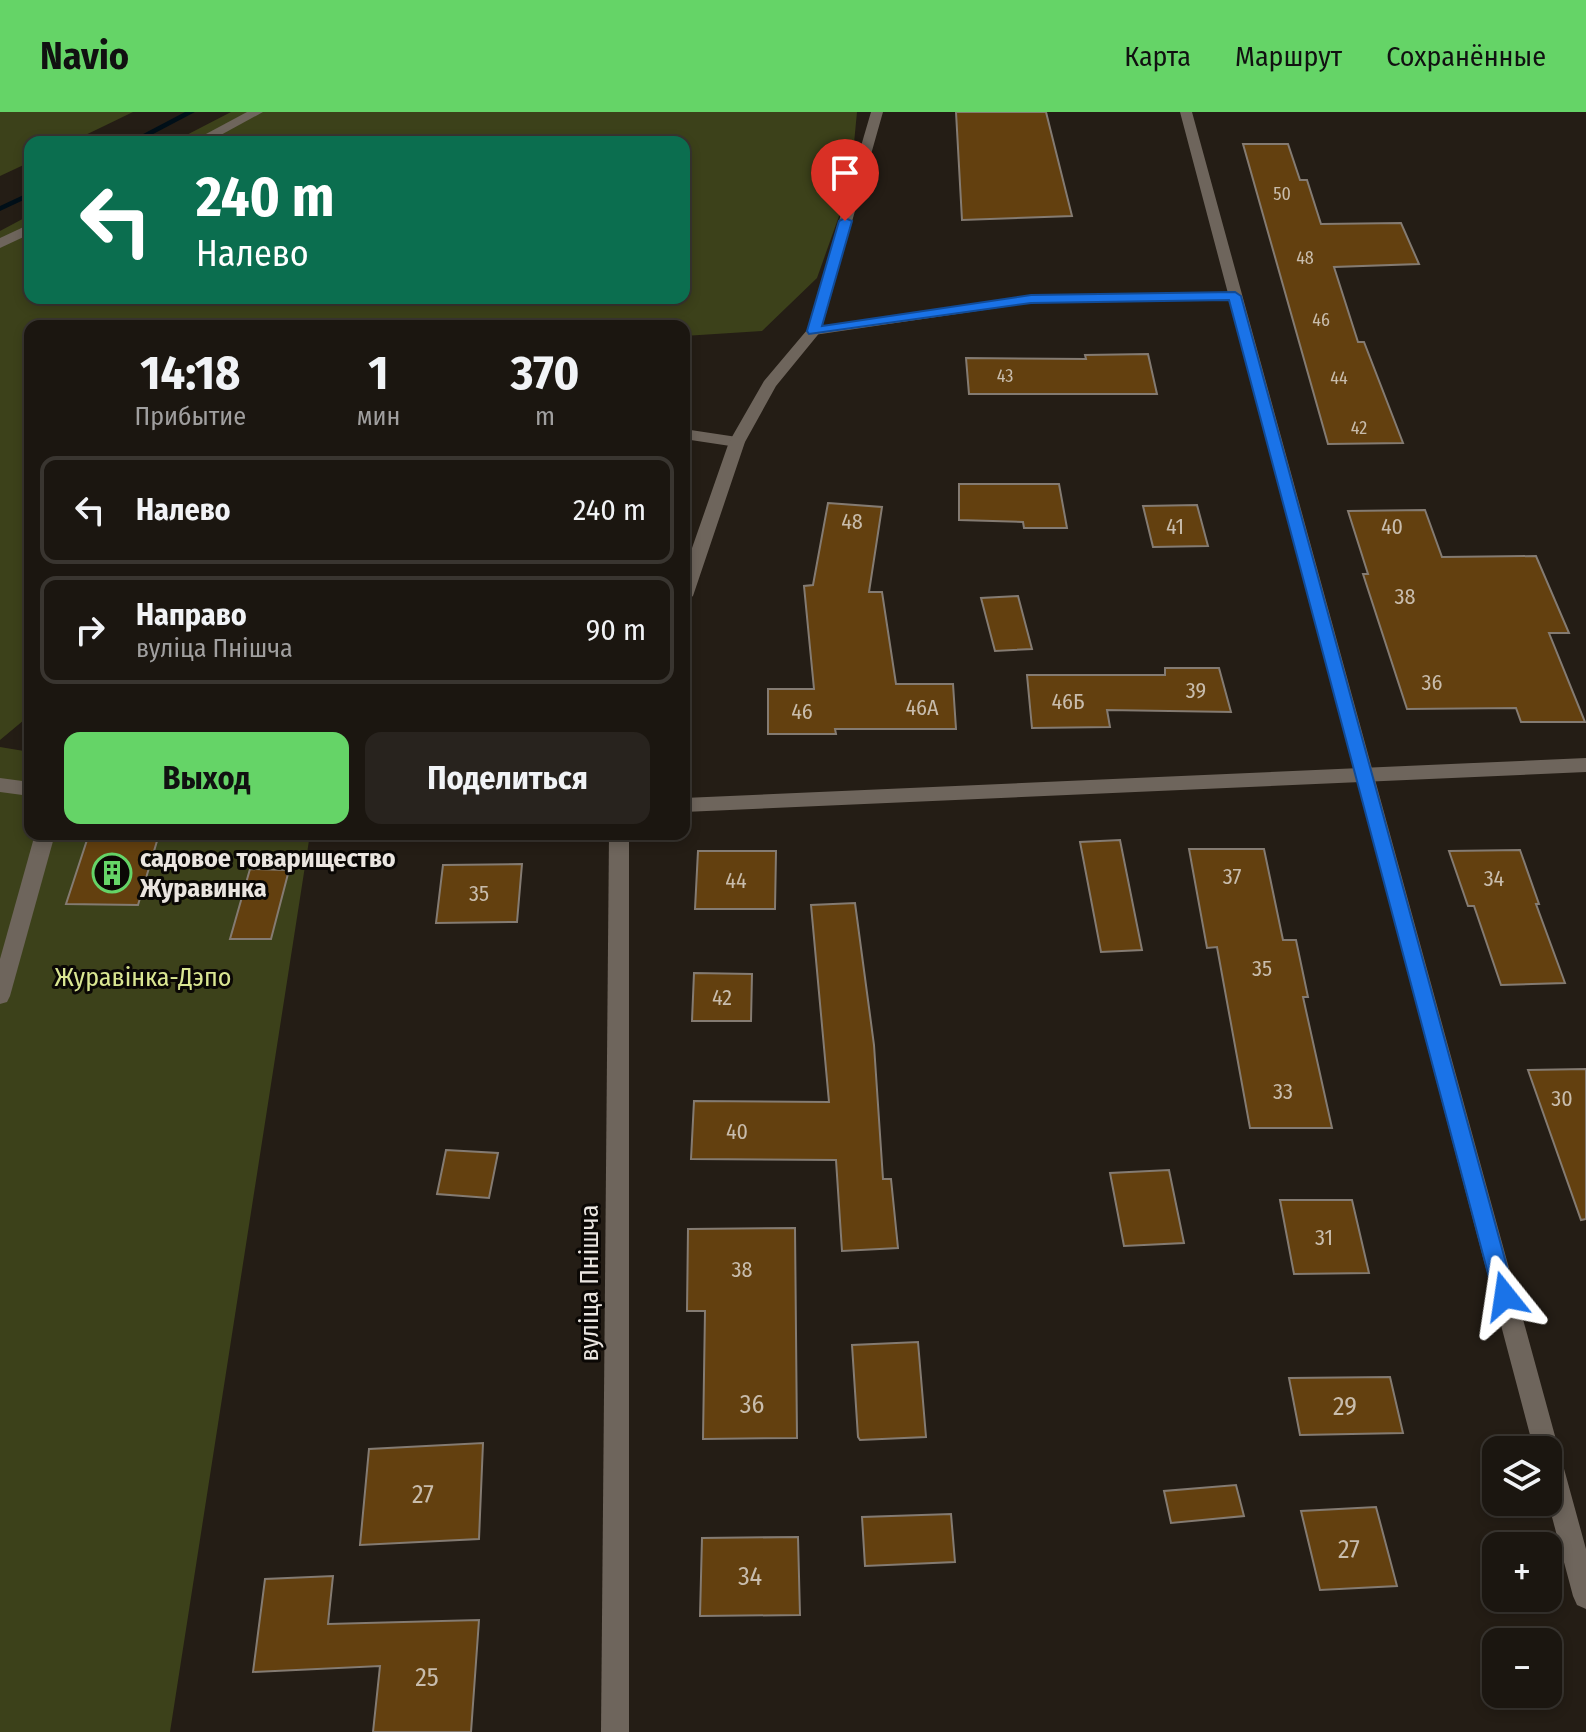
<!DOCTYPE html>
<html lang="ru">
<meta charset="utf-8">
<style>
:root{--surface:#1b1610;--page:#28231e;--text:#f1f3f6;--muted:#a09f9f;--line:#393530;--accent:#65d467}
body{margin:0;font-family:"Fira Sans Condensed",sans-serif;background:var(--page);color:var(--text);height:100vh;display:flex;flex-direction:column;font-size:30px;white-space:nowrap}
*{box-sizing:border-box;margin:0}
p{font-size:26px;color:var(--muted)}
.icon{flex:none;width:44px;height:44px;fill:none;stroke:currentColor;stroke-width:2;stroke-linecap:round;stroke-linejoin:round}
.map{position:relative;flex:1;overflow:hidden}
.sheet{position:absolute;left:24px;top:208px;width:666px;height:520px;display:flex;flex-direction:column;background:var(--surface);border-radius:16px;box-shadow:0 4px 12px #0003,0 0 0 2px var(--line)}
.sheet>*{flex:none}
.top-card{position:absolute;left:24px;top:24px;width:666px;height:168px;border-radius:16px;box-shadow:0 4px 12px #0003,0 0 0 2px var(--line);background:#0b6e4f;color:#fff;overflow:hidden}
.controls{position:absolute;left:1482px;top:1324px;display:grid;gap:16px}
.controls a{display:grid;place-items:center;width:80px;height:80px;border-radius:16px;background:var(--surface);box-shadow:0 4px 12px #0003,0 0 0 2px var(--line);font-size:40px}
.pin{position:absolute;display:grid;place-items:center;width:68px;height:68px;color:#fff;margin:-82px -34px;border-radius:50% 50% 50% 0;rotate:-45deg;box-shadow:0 0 8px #0007}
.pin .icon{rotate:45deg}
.me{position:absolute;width:88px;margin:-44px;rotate:345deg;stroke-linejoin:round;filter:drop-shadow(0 0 6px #0008)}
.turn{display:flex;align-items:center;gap:28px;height:168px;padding:0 40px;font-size:36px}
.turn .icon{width:104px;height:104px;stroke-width:2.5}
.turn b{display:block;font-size:56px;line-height:68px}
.eta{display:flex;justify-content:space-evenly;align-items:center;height:136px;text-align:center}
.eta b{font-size:48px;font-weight:700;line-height:56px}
.action{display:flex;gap:16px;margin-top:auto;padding:16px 40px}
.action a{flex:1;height:92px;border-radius:16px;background:var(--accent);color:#111;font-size:32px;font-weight:700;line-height:92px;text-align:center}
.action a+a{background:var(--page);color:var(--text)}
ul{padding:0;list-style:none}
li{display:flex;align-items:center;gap:24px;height:108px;margin:0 16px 12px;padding:0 24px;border:4px solid var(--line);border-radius:16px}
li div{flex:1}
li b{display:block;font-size:30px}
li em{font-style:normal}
header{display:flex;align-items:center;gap:48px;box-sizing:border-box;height:112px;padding:0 40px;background:var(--accent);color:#111}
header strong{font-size:38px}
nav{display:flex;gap:44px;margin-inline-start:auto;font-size:28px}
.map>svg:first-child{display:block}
</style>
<header>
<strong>Navio</strong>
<nav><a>Карта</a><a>Маршрут</a><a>Сохранённые</a></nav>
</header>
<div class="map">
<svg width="1586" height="1620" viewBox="0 0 1586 1620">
<rect width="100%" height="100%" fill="#241d15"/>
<!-- green -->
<g fill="#3c411a">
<polygon points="0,0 133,0 71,30 30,30 30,50 0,64"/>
<polygon points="231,0 857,0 850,73 817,166 762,219 684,224 684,214 30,214 30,603 0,628 0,119 30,103 30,186 684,186 684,30 173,30"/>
<polygon points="0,635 30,640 30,722 310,722 170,1620 0,1620"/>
</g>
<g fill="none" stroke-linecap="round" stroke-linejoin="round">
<!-- stream -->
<g fill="#000f18" fill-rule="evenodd">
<polygon points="185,0 195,0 138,30 128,30"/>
<polygon points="30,80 30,85 0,99 0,94"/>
</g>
</g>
<!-- building -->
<g fill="#63400f" stroke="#847b72" stroke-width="2">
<polygon points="956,0 1046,0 1072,104 962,108"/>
<polygon points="1243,32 1288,32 1300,68 1307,68 1321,112 1401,111 1419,152 1334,155 1358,230 1364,230 1403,331 1328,332"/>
<polygon points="1148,242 1157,282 969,282 966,246 1086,247 1085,243"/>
<polygon points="959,372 1059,372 1067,416 1024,416 1023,410 959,408"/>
<polygon points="828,391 882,395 869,480 882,480 896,572 953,572 956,617 835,617 836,622 768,622 768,577 814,577 804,474 813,473"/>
<polygon points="1197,393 1208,434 1153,435 1143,394"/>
<polygon points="1425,398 1442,445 1536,444 1569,521 1549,521 1585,610 1521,610 1516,596 1407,597 1363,462 1368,462 1348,399"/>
<polygon points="1018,484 1032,537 995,539 981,486"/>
<polygon points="1165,556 1219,556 1231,600 1107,598 1110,615 1032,616 1027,563 1165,563"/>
<polygon points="87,728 157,729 138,793 66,792"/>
<polygon points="1120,728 1142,838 1101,840 1080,730"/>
<polygon points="1189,737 1264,737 1283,828 1296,828 1308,885 1303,885 1332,1016 1250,1016 1217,835 1207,836"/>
<polygon points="1520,738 1539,792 1536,792 1565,871 1501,873 1474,794 1468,794 1449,739"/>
<polygon points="698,739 776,739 775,797 695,797"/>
<polygon points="522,752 517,810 436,811 443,753"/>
<polygon points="250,757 289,758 271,827 230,827"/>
<polygon points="855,791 874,933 883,1067 891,1067 898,1136 842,1139 836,1048 691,1047 694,989 829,990 811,793"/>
<polygon points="694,861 752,862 751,909 692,909"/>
<polygon points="1586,957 1586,1107 1581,1108 1528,958"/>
<polygon points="446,1038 498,1041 489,1086 437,1082"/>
<polygon points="1169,1058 1184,1131 1124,1134 1110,1061"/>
<polygon points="1280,1088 1352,1088 1369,1161 1294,1162"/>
<polygon points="795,1116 797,1326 703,1327 705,1199 687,1199 688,1117"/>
<polygon points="918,1230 926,1325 860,1328 858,1325 852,1233"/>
<polygon points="1390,1265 1403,1321 1300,1323 1289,1266"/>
<polygon points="483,1331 479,1427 360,1433 369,1337"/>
<polygon points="1236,1373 1244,1404 1171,1411 1164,1379"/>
<polygon points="1376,1395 1397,1474 1320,1478 1301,1399"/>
<polygon points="951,1402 955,1450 865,1454 862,1405"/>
<polygon points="798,1425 800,1503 700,1504 702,1426"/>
<polygon points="333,1464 328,1512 479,1508 471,1620 373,1620 380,1554 253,1560 265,1467"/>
</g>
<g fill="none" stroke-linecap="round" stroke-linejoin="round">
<!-- service -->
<g fill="#6e655c" fill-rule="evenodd">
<polygon points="247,0 263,0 208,30 191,30"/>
<polygon points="30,112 30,122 0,136 0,126"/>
<polygon points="1235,180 1242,184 1240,187 1031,191 814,223 807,219 814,215 1031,183"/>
<polygon points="684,317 737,325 745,330 737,335 684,327"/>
<polygon points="1586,646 1586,660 684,700 684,686"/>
<polygon points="0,666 30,670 30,684 0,680"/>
<polygon points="35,722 55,722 10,884 7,890 0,892 0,847"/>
</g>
<!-- minor -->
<g fill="#6e655c" fill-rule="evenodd">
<polygon points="871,0 883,0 821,219 776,274 745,330 693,484 684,490 684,459 729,330 764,269 807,218"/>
<polygon points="1180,0 1192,0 1586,1437 1586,1497 1577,1493 1573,1484 1548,1390 1548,1338 1534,1338"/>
<polygon points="609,722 629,722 629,1620 601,1620"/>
</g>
</g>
<!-- route -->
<polygon fill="#1a73e8" stroke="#114b97" stroke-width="2" points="845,106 852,109 822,214 1031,183 1235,180 1241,184 1515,1184 1512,1191 1505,1194 1497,1191 1494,1184 1229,188 1031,191 809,222 807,219 839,109"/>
<!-- icons -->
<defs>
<g id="building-ring" transform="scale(2)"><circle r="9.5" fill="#0b0805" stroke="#65d467" stroke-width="1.5"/><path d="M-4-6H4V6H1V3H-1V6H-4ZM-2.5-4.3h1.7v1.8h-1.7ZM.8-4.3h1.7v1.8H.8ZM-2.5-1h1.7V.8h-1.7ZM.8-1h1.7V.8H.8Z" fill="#65d467"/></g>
</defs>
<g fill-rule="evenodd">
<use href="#building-ring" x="112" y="761"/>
</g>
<g text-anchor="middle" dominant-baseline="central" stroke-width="6" stroke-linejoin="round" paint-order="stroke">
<!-- far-number labels -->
<g font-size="18" fill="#c8bcac">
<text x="1282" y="82">50</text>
<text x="1305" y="146">48</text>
<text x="1321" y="208">46</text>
<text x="1005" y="264">43</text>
<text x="1339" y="266">44</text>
<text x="1359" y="316">42</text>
</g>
<!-- number labels -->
<g font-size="22" fill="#c8bcac">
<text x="852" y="409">48</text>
<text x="1175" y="414">41</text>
<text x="1392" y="414">40</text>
<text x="1405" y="484">38</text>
<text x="1432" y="570">36</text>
<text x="1196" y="578">39</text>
<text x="1068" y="589">46Б</text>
<text x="922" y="595">46А</text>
<text x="802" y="599">46</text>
<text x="1232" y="764">37</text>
<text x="1494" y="766">34</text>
<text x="736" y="768">44</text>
<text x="479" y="781">35</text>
<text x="1262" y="856">35</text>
<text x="722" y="885">42</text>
<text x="1283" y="979">33</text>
<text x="1562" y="986">30</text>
<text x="737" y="1019">40</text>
<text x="1324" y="1125">31</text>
<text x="742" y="1157">38</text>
</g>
<!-- poi labels -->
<g font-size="26" font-weight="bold" fill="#eae5e0" stroke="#0b0805" text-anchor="start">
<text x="140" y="746">садовое товарищество<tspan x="140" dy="30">Журавинка</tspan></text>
</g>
<!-- park labels -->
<g font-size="26" fill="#dae692" stroke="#0b0805">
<text x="143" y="865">Журавінка-Дэпо</text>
</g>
<!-- street labels -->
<g font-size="26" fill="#eae5e0" stroke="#0b0805">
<text transform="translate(589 1171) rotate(-90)">вуліца Пнішча</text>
</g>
<!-- near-number labels -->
<g font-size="26" fill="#c8bcac">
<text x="752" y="1292">36</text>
<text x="1345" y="1294">29</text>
<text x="423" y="1382">27</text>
<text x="1349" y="1437">27</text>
<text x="750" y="1464">34</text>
<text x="427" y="1565">25</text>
</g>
</g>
</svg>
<div class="controls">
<a><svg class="icon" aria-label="layers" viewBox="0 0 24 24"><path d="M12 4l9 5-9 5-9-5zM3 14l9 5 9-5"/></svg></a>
<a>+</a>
<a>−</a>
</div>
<div class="pin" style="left:845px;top:109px;background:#d93025"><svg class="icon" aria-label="arrive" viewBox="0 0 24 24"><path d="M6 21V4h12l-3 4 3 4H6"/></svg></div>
<svg class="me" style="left:1505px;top:1184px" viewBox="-20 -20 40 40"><path d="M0-17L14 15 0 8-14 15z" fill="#1a73e8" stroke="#fff" stroke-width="4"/></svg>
<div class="top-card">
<div class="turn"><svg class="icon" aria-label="left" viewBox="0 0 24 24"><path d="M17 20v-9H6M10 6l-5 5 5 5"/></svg><div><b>240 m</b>Налево</div></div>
</div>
<section class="sheet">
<div class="eta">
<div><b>14:18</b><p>Прибытие</p></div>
<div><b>1</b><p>мин</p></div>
<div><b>370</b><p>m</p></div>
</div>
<ul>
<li><svg class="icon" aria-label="left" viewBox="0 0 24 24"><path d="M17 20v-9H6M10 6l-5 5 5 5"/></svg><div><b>Налево</b></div><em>240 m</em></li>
<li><svg class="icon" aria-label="right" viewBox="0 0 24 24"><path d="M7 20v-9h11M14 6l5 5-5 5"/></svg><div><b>Направо</b><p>вуліца Пнішча</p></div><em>90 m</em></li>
</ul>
<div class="action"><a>Выход</a><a>Поделиться</a></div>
</section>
</div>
